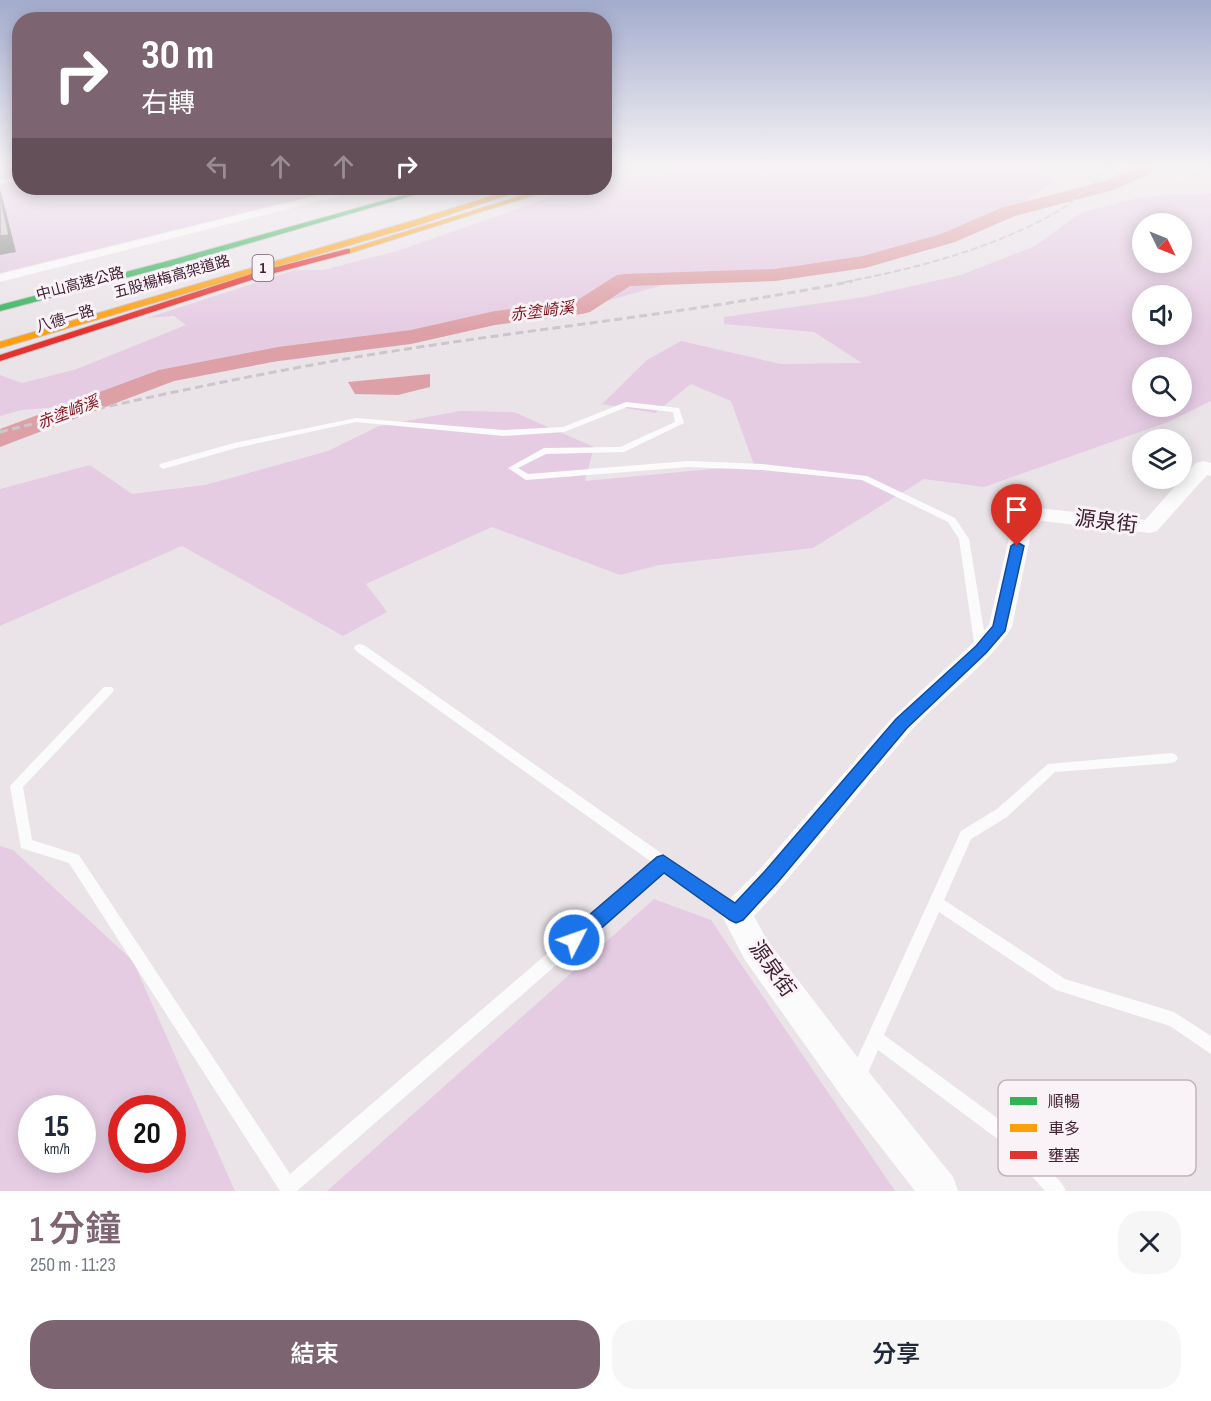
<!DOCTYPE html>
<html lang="zh-TW">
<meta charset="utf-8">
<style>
:root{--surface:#fff;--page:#f6f6f7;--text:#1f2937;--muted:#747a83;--accent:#7c6470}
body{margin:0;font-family:"Sofia Sans Condensed","Noto Sans TC",sans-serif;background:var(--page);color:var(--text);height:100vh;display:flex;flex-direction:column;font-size:22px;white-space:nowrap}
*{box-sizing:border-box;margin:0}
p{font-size:20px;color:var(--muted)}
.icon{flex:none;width:33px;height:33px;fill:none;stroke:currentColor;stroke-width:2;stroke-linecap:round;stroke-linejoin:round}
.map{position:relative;height:1191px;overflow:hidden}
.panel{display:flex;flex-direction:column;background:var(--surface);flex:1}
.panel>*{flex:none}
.hud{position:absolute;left:12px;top:12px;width:600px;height:183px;border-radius:24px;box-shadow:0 3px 15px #0003;background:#7c6470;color:#fff;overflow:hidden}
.needle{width:39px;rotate:133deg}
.controls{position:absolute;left:1132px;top:213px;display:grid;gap:12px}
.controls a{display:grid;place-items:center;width:60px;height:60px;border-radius:50%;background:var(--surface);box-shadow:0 3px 15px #0003;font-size:30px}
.speed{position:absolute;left:18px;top:1095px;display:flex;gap:12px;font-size:30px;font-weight:700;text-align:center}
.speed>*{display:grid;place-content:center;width:78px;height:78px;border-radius:50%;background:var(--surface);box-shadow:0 3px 15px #0003;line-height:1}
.speed small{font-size:15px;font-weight:400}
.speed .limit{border:9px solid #d22;background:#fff;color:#111}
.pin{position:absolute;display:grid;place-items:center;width:51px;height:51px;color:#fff;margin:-62px -26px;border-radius:50% 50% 50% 0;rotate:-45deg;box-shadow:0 0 6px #0007}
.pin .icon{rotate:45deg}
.me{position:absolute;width:66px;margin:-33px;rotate:49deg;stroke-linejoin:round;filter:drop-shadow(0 0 4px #0008)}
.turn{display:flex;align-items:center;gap:21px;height:126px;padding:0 30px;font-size:27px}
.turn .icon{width:78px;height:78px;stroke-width:2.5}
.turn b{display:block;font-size:42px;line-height:51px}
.lanes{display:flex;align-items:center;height:57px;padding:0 30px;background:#0003;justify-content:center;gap:30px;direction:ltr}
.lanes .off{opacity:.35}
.round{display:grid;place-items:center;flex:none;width:63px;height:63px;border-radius:24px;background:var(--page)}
.summary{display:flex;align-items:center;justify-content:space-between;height:102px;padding:0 30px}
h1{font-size:36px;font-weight:600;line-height:45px;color:var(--accent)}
.button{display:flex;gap:12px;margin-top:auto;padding:12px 30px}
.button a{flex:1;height:69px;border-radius:24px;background:var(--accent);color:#fff;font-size:24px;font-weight:600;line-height:69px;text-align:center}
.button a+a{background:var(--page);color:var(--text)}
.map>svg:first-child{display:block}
</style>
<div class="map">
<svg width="1211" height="1191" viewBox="0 0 1211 1191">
<rect width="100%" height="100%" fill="#eae4e8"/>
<!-- green -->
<g fill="#e5cce3" fill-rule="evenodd">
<polygon points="0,164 19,164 20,188 344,188 0,273 0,179 10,177 0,178"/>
<polygon points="712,164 1029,164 1054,182 1022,203 938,238 831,269 681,280 599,303 421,333 299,359 173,371 100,403 22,410 0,416 0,375 22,383 77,369 186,325 174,316 147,318 295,270 323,270 397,251 537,202 570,188 604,188 605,174 606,174 624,173 645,178"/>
<path d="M1211 193V401L1168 422 984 487 924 479 813 548 659 565 620 575 492 527 366 584 387 612 343 636 182 546 0 626V489L90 465 132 494 205 485 328 451 379 426 460 411 514 412 594 447 585 481 754 465 731 401 691 384 655 413 602 404 647 360 681 341 781 364 862 363 814 332 724 324V317L864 297 961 275 1033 247 1081 213 1141 197ZM1143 224H1182V262H1143ZM1143 296H1182V334H1143ZM1143 368H1182V406H1143Z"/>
<path d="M0 846 13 850 133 961 235 1191H0ZM32 1108H82V1160H32ZM122 1108H172V1160H122Z"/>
<polygon points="654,899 711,920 895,1191 327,1191"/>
</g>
<!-- water -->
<polygon fill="#dda0a6" points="430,374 430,387 398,395 355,394 348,382"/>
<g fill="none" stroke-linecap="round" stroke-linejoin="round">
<!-- river -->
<polygon fill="#dda0a6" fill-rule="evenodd" points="1133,164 1150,164 1151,171 1148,175 1113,190 1015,216 955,242 865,268 775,281 630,286 590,312 582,314 495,325 411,344 278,361 174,381 0,447 0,429 159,370 278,347 411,330 495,311 576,301 617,275 625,274 775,269 863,256 941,234 1001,208 1101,182 1133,169"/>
<!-- fast casing -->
<g stroke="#cac0c6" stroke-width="2">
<polygon id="fast" points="429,188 438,188 174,265 0,311 0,305 168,261"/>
</g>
<!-- slow casing -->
<g stroke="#cac0c6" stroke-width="2">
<g id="slow">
<polygon points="617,164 628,164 604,173 604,169"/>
<polygon points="519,188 528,188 418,225 0,348 0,342 412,221"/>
<polygon points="547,188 556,188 350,253 343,251"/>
</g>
</g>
<!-- jam casing -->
<g stroke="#cac0c6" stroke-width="2">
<polygon id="jam" points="347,249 350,249 350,253 267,275 0,361 0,355 261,271"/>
</g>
<!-- lane -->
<g fill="#fcfbfc" fill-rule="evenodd">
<polygon points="1208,164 1211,164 1211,167 1178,178 1173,177"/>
<polygon points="18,178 20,181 0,184 0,180"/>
<polygon points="626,402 679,408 684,423 624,452 546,454 518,468 528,474 688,461 762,464 867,476 955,518 969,539 987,649 985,652 977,652 975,649 959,539 948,522 862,480 762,470 688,467 526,480 508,468 544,448 620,447 675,422 673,412 627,407 564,432 503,436 356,422 236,448 163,469 159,466 160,464 234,443 356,418 503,430 563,427"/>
<polygon points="360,644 364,645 741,909 743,914 741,919 736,920 731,919 664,871 297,1191 280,1191 69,863 21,848 10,786 104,687 112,687 114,690 112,693 23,787 32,840 79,855 290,1174 653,863 356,651 354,648 356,645"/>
<polygon points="1172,753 1176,755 1178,758 1176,761 1172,763 1055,772 1007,817 971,839 944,900 1065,979 1174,1012 1211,1036 1211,1054 1170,1026 1056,990 939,912 884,1035 1015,1131 1063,1185 1066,1191 1045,1191 1003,1143 878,1050 863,1084 857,1086 851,1084 849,1078 851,1072 961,831 997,809 1048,764"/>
</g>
<!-- street -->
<g fill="#fcfbfc" fill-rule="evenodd">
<polygon points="347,188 365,188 363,190 0,282 0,274"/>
<path d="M1203 461 1211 463V476L1207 475 1157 531 1150 533 1042 521 1032 528 1012 627C986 668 942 696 910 732 857 792 809 858 754 916L767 940 868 1071 953 1177 958 1191H915L842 1097 745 960 721 914 725 904 761 868 893 717 973 643 989 625 1012 525C1017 517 1028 510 1038 508L1145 520 1196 463Z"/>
</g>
<!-- fast -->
<use href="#fast" fill="#30b455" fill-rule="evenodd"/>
<!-- slow -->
<use href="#slow" fill="#ff9f0a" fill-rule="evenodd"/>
<!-- jam -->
<use href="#jam" fill="#e5322d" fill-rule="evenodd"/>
<!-- rail-far2 -->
<path stroke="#cbc6c9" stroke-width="2" stroke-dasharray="7 3" stroke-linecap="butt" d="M845 282C918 268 995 248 1060 210 1079 198 1095 179 1112 164"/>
<!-- rail-far1 -->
<path stroke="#cbc6c9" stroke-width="3" stroke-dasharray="8 4.5" stroke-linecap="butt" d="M0 432C108 405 218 382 328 362 503 331 679 316 853 281"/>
<!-- rail -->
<polyline stroke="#cbc6c9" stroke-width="4" stroke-dasharray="11 5" stroke-linecap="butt" points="0,432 2,431"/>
</g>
<!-- shaded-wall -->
<g fill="#928e90">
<polygon points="14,168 20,168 20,183"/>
<polygon points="0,188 16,252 0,255"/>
</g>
<!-- building -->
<g fill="#d1cbce" stroke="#928e90" stroke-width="1.5">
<polygon points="12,164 20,164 20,168 14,168"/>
<polygon points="0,195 9,235 0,236"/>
</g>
<!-- sky -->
<linearGradient id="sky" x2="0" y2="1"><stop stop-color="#a3acce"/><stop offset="0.5" stop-color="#f6f3f5"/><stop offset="1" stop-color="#f6f3f5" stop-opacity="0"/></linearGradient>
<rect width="1211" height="331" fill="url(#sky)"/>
<!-- route -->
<polygon fill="#1a73e8" stroke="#114b97" stroke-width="1.5" points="1017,542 1024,546 1005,631 986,653 907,728 778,882 743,920 736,923 730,920 664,873 581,946 574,949 567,946 564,940 567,934 657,857 663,855 735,903 765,871 896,719 976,646 993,626 1011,546"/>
<g text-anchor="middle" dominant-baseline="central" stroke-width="6" stroke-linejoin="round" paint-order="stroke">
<!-- far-street labels -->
<g font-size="15" fill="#401f30" stroke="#f9f2f7">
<text transform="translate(172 277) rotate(-16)">五股楊梅高架道路</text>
<text transform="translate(80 284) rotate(-15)">中山高速公路</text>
<text transform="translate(65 319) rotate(-17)">八德一路</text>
</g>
<!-- shield labels -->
<rect fill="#f9f2f7" stroke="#785e6c" stroke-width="1.5" x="252.5" y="255" width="21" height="26" rx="4.5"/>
<g font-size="16" font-weight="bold" fill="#401f30">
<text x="263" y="268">1</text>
</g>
<!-- far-water labels -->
<g font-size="16" font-style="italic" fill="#82131a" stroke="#f9f2f7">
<text transform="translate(542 312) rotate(-7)">赤塗崎溪</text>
<text transform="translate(68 413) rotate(-21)">赤塗崎溪</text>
</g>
<!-- near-street labels -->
<g font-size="21" fill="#401f30" stroke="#f9f2f7">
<text transform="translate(1106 522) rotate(7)">源泉街</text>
<text transform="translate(772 969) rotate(55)">源泉街</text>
</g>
</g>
<!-- legend -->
<rect x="998" y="1080" width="198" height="96" rx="9" fill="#f9f2f7" stroke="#c2b3bb" stroke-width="1.5"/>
<rect x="1010" y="1097" width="27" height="8" fill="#30b455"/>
<rect x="1010" y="1124" width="27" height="8" fill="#ff9f0a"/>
<rect x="1010" y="1151" width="27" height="8" fill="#e5322d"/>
<g font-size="16" fill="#401f30">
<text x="1048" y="1107">順暢</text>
<text x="1048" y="1134">車多</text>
<text x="1048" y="1161">壅塞</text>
</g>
</svg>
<div class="controls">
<a><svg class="needle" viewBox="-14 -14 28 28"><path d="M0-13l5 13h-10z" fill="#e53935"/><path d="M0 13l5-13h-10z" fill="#747a83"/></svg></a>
<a><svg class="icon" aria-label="sound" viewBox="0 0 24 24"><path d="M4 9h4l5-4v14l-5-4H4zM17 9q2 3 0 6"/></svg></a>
<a><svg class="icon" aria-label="search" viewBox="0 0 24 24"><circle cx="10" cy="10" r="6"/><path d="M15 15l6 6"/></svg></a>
<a><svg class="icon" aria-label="layers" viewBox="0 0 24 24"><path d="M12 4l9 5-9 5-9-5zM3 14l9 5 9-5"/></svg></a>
</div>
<div class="speed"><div>15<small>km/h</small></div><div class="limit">20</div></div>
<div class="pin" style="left:1017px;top:546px;background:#d93025"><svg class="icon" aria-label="arrive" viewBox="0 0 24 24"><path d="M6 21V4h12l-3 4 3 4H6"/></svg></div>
<svg class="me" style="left:574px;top:940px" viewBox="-20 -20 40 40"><circle r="17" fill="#1a73e8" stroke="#fff" stroke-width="3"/><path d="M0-11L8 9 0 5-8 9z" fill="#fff"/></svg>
<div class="hud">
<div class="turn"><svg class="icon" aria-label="right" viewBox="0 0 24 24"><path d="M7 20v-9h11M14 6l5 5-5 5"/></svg><div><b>30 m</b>右轉</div></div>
<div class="lanes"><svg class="icon off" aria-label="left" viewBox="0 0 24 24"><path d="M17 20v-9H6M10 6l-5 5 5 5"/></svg><svg class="icon off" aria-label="ahead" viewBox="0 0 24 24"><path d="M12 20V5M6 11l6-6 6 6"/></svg><svg class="icon off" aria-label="ahead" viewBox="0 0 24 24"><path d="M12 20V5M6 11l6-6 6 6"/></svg><svg class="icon" aria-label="right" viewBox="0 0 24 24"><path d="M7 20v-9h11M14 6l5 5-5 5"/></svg></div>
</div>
</div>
<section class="panel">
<div class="summary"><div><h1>1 分鐘</h1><p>250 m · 11:23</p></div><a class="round"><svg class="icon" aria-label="close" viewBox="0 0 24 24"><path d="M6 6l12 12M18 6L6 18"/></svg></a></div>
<div class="button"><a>結束</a><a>分享</a></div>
</section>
